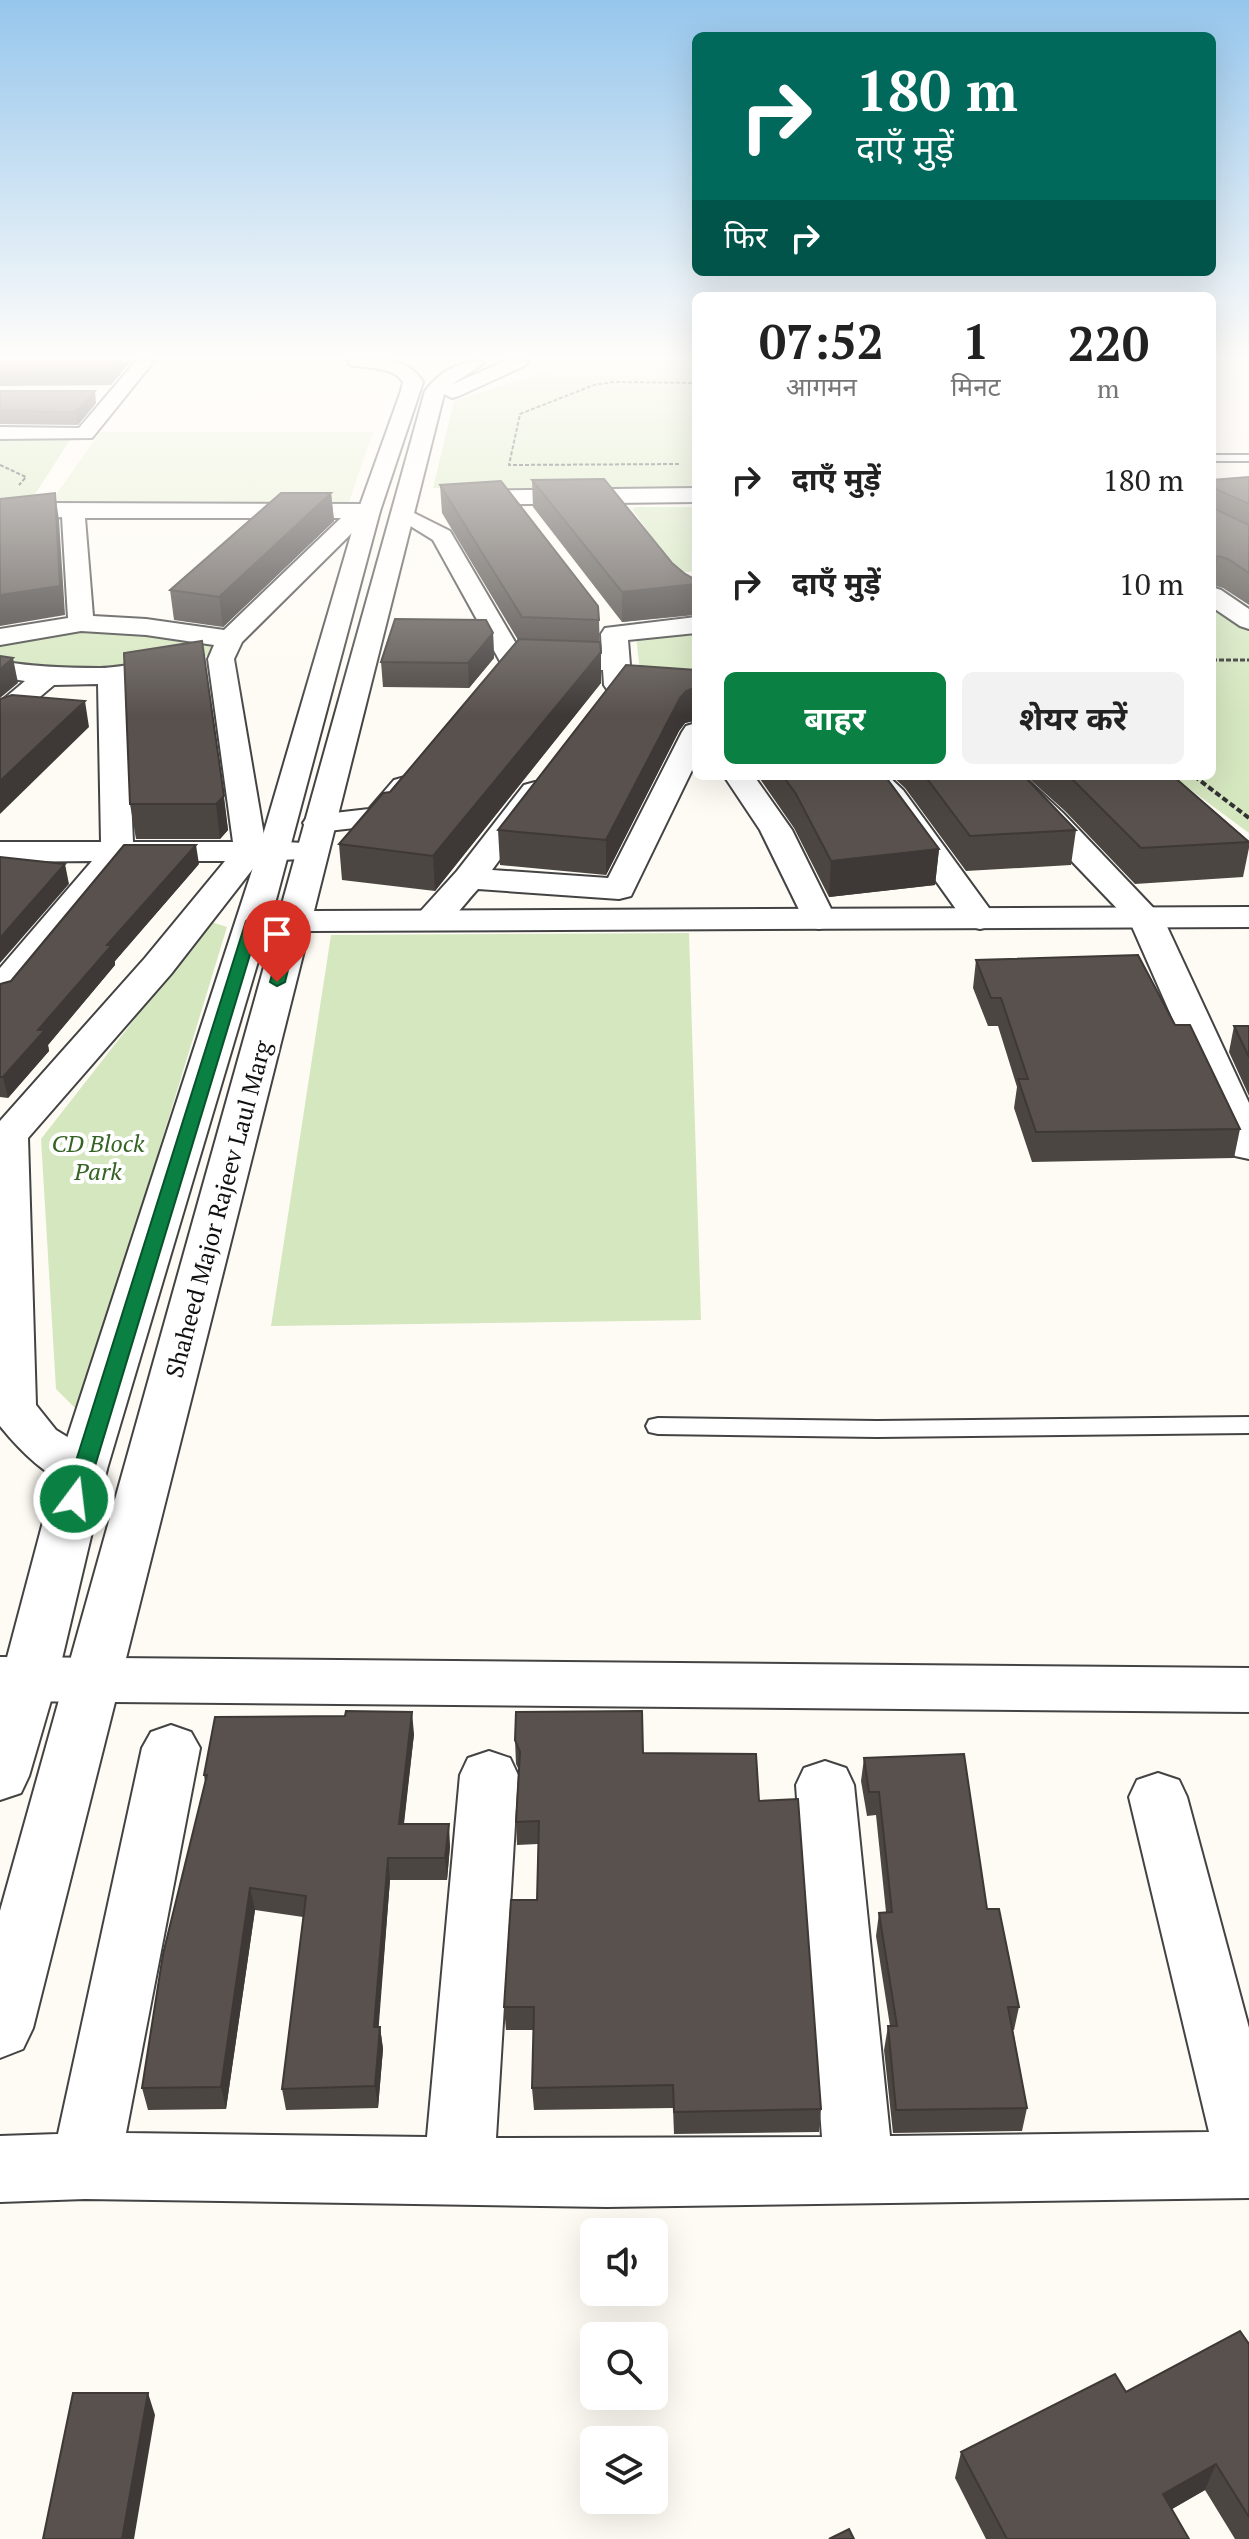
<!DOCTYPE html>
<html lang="hi">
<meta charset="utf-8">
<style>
:root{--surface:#fff;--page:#f2f2f2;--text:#222;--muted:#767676;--accent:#0b8043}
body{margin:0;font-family:"PT Serif","Noto Sans Devanagari",serif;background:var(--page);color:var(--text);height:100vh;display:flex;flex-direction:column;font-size:30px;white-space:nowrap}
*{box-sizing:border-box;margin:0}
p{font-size:26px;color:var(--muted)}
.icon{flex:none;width:44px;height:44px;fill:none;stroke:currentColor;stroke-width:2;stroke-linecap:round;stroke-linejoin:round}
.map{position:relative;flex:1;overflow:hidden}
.side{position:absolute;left:692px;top:292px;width:524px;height:488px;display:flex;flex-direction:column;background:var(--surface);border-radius:12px;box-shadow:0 8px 32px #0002}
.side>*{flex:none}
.banner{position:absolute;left:692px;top:32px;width:524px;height:244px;border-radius:12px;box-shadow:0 8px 32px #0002;background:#00695c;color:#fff;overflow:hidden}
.controls{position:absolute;left:580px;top:2218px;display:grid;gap:16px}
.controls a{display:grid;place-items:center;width:88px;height:88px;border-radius:12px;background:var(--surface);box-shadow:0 8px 32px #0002;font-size:40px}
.pin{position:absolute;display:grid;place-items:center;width:68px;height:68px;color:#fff;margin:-82px -34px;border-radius:50% 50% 50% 0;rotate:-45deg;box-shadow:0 0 8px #0007}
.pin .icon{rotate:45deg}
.me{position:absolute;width:88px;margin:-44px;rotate:15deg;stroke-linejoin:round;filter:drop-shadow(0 0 6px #0008)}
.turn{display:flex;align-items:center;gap:28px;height:168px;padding:0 32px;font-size:36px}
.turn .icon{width:104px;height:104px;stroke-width:2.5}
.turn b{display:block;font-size:56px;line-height:68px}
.then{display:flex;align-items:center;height:76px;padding:0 32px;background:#0003;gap:16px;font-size:30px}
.eta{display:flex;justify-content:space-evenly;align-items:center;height:136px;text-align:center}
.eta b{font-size:48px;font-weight:700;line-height:56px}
.action{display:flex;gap:16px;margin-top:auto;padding:16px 32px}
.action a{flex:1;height:92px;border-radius:12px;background:var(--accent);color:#fff;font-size:32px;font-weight:700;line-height:92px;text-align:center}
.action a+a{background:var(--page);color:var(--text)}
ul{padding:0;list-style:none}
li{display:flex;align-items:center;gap:24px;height:104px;padding:0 32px}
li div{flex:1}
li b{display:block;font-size:30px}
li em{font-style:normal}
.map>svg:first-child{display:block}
</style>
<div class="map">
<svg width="1249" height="2539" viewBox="0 0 1249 2539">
<rect width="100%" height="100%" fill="#fefbf4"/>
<!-- green -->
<g fill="#d5e7bf">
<polygon points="563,366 696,366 696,488 433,488 454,401"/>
<polygon points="0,437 72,437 28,505 0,514"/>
<polygon points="636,507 696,507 695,571 678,573 632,509"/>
<polygon points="1212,603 1249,628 1249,833 1172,776 1212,776"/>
<polygon points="696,629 696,685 641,681 636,636"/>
<path d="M75 631C116 631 188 620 218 651L195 660 69 671 0 661V644Z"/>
<polygon points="208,921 227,927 79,1412 56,1389 41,1139 201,934"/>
<polygon points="689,933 701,1320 271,1326 331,935"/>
</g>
<!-- pitch -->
<polygon fill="#e5efd0" points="100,432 373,432 348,505 48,506"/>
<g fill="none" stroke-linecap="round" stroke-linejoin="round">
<!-- service casing -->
<g stroke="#434343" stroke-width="4">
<g id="service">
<rect x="1212" y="455" width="37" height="6"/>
<polygon points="1249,1417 1249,1433 877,1437 658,1434 649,1432 646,1426 649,1420 658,1418 877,1421"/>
</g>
</g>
<!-- minor casing -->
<g stroke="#434343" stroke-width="4">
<g id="minor">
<polygon points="136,361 154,361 92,438 0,439 0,427 79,428"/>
<path d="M49 503 369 504 377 506 380 511 377 516 362 518 360 525 242 642 234 659 265 841 323 844 328 851 323 858 259 861 171 974 28 1138 36 1405 56 1430 100 1457 107 1469 100 1481C94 1483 87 1486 81 1486 51 1484 17 1447 0 1426V1121L145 958 225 861H126L13 999 0 1002V968L92 861 0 862V842H101L98 684 54 685 10 722 0 725V702L25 681 0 677V661C34 667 65 668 100 668 117 668 134 662 150 666L154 672 150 678 126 682 133 842H233L208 659 214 645 146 635 81 631 0 645V629L68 618 62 517 0 524V510ZM85 518H341L224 630 146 619 93 616Z"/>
<polygon points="402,507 450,531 525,659 522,665 502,665 433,540 391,514 394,509"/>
<polygon points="1212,587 1221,590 1249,609 1249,629 1240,626 1212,607"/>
<polygon points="696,617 696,633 628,640 631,678 696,683 696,699 618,693 608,691 604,685 603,670 542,668 532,666 529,660 532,654 542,652 602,654 601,634 605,628"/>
<path d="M696 723V762L631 896 619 899 478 889C460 908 447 934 419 927L414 920 419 913 457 871 524 785 535 782 546 785 550 791 492 870 608 878 682 732 686 726Z"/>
<polygon points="724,776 754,776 792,830 836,919 831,926 819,929 807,926 760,830"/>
<polygon points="856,776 888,776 903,790 997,919 992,926 980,929 968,926 881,804"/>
<polygon points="990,776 1023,776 1063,813 1163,918 1249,1103 1249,1159 1235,1156 1229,1147 1130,922"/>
<polygon points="405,777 416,780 420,786 390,824 319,832 308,830 303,823 308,816 369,809 394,780"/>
<polygon points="0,1657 1249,1668 1249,1712 0,1701"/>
<polygon points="171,1725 191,1732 200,1748 126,2133 427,2137 460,1775 468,1758 489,1751 510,1758 518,1775 496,2138 822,2137 796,1785 804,1768 825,1761 846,1768 854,1785 890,2136 1209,2132 1129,1797 1137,1780 1158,1773 1179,1780 1187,1797 1249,2028 1249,2198 607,2207 85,2199 0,2202 0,2136 58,2134 142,1748 151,1732"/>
</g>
</g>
<!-- tertiary casing -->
<g stroke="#434343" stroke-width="4">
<g id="tertiary">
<path d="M348 361C375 359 407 355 423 382L380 511 273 911H280L425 391C439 373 458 361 481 361L483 364 451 385 505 361H528L526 365 459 396 452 398 444 394 314 911 1249 907V927L309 931 33 2028 23 2049 0 2058V1911L274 931H267L107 1469 57 1680 29 1776 21 1793 0 1800V1684L57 1469 258 852 358 511 401 391 403 382C393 366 368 369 350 365Z"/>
<polygon points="696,488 696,502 455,505 444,498 455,491"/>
</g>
</g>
<!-- path-far2 -->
<g stroke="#323232" stroke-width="2" stroke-dasharray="4 2" stroke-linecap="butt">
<polyline points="679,464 509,465 520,414 594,385 613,382 696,383"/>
<polyline points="0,465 26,477 19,485"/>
</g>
<!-- path-far1 -->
<polyline stroke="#323232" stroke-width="3" stroke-dasharray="5 2" stroke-linecap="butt" points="1212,660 1249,660"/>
<!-- path -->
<polyline stroke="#323232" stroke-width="4" stroke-dasharray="6 3" stroke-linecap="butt" points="1194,776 1249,818"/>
<!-- service -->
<use href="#service" fill="#fff" fill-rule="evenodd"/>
<!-- minor -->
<use href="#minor" fill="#fff" fill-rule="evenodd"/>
<!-- tertiary -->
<use href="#tertiary" fill="#fff" fill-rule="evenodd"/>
</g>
<!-- wall -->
<g fill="#4c4642">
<polygon points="0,361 131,361 111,385 0,386"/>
<polygon points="0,391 96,403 78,425 0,424"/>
<polygon points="1249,477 1249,605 1223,588 1212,585 1212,480"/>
<polygon points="532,480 672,563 685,574 696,580 696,615 622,622 533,507"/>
<polygon points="440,485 599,620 601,683 435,891 342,880 339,844 390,792 518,640 442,513"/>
<polygon points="331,493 334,521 223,627 174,620 170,590"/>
<polygon points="493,633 494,658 469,688 383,687 381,662"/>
<polygon points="202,641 228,830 220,839 136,839 130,804"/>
<polygon points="626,665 694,721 685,723 679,731 606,875 500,865 498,830"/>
<polygon points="758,776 885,776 939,849 935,885 829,897 794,828"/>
<polygon points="892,776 1024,776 1076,830 1071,865 966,871 905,788"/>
<polygon points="1026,776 1173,776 1249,841 1249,848 1243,877 1135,884 1065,811"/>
<polygon points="199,864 115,961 115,965 48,1045 49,1051 8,1098 0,1097 0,984 11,981"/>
<polygon points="976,960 1175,1025 1240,1129 1234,1158 1032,1162 1014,1108 1017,1087 998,1026 988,1026 973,988"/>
<polygon points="1234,1026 1249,1026 1249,1096 1229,1052"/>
<polygon points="414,1734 404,1824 450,1846 447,1880 390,1880 378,2027 380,2027 383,2049 378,2108 286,2110 282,2089 303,1917 255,1910 226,2109 148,2110 142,2088 205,1782 204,1775"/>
<polygon points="515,1740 643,1753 759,1801 821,2109 819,2132 674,2134 673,2108 534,2110 532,2088 534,2030 506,2030 504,2007 537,1900 538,1844 517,1845 516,1822 519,1770 516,1764"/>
<polygon points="864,1758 987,1909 1019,2007 1014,2030 1013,2030 1027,2108 1022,2131 893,2133 884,2050 888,2026 890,2026 876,1936 879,1913 886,1912 876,1815 867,1816 861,1781"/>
<polygon points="1249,2344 1249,2539 1235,2539 1205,2490 1172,2509 1189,2539 986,2539 955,2478 961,2452 1126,2392"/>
</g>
<!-- shaded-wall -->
<g fill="#3e3936">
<polygon points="119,361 131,361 111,385 109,373"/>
<polygon points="95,391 96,403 78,425 76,412"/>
<polygon points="55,493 59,520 65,615 0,626 0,595"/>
<polygon points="331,493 334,521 223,627 219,597"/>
<polygon points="1218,556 1213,584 1212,585 1212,571 1214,558"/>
<polygon points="696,584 696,614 622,622 622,592"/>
<polygon points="493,633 494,658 469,688 468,663"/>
<polygon points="601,652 601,683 435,891 433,856"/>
<polygon points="13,658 18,683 0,698 0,669"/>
<polygon points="696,685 696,716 694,721 685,723 679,731 606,875 606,840 680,698 686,691"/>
<polygon points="85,701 89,727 0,814 0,781"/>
<polygon points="224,796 228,830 220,839 216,804"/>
<polygon points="196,845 199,864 115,961 115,965 48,1045 49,1051 8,1098 3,1077 38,1030 107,945"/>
<polygon points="939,849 935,885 829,897 831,861"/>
<polygon points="65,864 69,884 0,963 0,938"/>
<polygon points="412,1712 414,1734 401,1846 399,1824"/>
<polygon points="449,1824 450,1846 447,1880 445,1858"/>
<polygon points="388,1858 390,1880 377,2049 374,2027"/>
<polygon points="250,1888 255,1910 226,2109 221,2087"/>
<polygon points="380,2027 383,2049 378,2108 375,2086"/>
<polygon points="148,2393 155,2415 134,2539 122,2539"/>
<polygon points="1216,2464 1205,2490 1153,2520 1163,2494"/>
</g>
<!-- building -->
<g fill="#58514d" stroke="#3e3936" stroke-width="2">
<polygon points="0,361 119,361 109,373 0,374"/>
<polygon points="0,391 95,391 76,412 0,411"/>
<polygon points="1249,477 1249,504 1214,488 1215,509 1249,525 1249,573 1228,559 1218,556 1214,558 1212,557 1212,480"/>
<polygon points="604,479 672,563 685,574 696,580 696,584 622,592 532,480"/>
<polygon points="501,481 598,606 599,620 522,617 440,485"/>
<polygon points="55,493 60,586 0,595 0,499"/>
<polygon points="281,493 331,493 219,597 170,590"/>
<polygon points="395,619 486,620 493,633 468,663 381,662"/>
<polygon points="519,639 600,642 601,652 433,856 339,844 383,793 390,792"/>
<polygon points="202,641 224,796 216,804 130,804 124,653"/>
<polygon points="0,656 13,658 0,669"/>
<polygon points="626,665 696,670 696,685 694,688 686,691 680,698 606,840 498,830"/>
<polygon points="12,695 85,701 0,781 0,699"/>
<polygon points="783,776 885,776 939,849 831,861 796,794"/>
<polygon points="925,776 1024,776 1076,830 970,836"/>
<polygon points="1069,776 1173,776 1249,842 1141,848"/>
<polygon points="124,845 196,845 107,945 112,945 38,1030 45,1030 3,1077 0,1077 0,984 11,981"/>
<polygon points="0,857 65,864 0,938"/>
<polygon points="1138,955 1175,1025 1190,1025 1240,1129 1036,1132 1018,1079 1028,1079 1001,998 991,998 976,960"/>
<polygon points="1234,1026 1249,1026 1249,1057"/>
<polygon points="346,1711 412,1712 399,1824 449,1824 445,1858 388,1858 374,2027 380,2027 375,2086 282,2089 306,1896 250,1888 221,2087 142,2088 163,1954 207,1775 204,1775 215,1717 345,1716"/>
<polygon points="642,1711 643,1753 756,1754 759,1801 798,1799 821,2109 674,2112 673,2085 532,2088 534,2007 504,2007 511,1900 537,1900 539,1821 516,1822 520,1752 515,1740 516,1712"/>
<polygon points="964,1754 987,1909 999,1909 1019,2007 1008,2007 1027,2108 896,2110 888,2026 897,2026 879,1913 892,1912 879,1792 869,1792 864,1758"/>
<polygon points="1240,2331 1249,2344 1249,2517 1216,2464 1163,2494 1189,2539 1007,2539 961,2452 1115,2374 1126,2392"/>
<polygon points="73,2393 148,2393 122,2539 43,2539"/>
<polygon points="849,2529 854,2539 829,2539"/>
</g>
<!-- sky -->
<linearGradient id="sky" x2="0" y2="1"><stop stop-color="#96c6ec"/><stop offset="0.5" stop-color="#fffdfa"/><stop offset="1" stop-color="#fffdfa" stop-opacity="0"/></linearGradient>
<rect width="1249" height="716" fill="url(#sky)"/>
<!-- route -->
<polygon fill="#0b8043" stroke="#07532c" stroke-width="2" points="293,917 300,921 285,982 277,986 270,982 285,925 259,925 85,1499 82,1504 67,1504 64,1499 246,921 253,916"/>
<g text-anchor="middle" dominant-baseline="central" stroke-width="8" stroke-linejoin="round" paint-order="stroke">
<!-- park labels -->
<g font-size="24" font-style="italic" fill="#346324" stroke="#fff">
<text x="98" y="1143">CD Block<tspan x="98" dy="28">Park</tspan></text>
</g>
<!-- street labels -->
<g font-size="24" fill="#101010" stroke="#fff">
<text transform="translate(218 1209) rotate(-75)">Shaheed Major Rajeev Laul Marg</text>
</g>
</g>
</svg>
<div class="controls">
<a><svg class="icon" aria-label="sound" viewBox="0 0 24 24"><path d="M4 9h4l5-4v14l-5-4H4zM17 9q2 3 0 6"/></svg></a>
<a><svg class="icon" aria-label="search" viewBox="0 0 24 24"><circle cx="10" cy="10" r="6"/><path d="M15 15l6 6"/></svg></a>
<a><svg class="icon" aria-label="layers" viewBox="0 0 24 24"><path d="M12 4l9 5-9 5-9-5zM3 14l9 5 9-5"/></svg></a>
</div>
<div class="pin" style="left:277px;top:982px;background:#d93025"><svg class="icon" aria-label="arrive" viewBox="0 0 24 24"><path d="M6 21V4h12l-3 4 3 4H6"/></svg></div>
<svg class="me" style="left:74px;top:1499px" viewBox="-20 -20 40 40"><circle r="17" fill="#0b8043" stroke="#fff" stroke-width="3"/><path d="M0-11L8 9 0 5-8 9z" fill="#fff"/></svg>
<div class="banner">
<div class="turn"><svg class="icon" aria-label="right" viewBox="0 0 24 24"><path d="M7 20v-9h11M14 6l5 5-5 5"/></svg><div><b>180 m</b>दाएँ मुड़ें</div></div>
<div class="then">फिर<svg class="icon" aria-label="right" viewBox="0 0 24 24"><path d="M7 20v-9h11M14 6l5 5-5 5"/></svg></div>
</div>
<section class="side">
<div class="eta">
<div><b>07:52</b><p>आगमन</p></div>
<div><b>1</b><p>मिनट</p></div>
<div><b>220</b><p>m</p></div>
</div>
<ul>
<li><svg class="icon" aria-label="right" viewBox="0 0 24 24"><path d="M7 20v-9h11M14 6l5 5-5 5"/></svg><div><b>दाएँ मुड़ें</b></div><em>180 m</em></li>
<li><svg class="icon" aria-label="right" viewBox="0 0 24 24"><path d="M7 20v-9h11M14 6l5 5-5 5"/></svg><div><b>दाएँ मुड़ें</b></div><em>10 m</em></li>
</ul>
<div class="action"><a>बाहर</a><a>शेयर करें</a></div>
</section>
</div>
